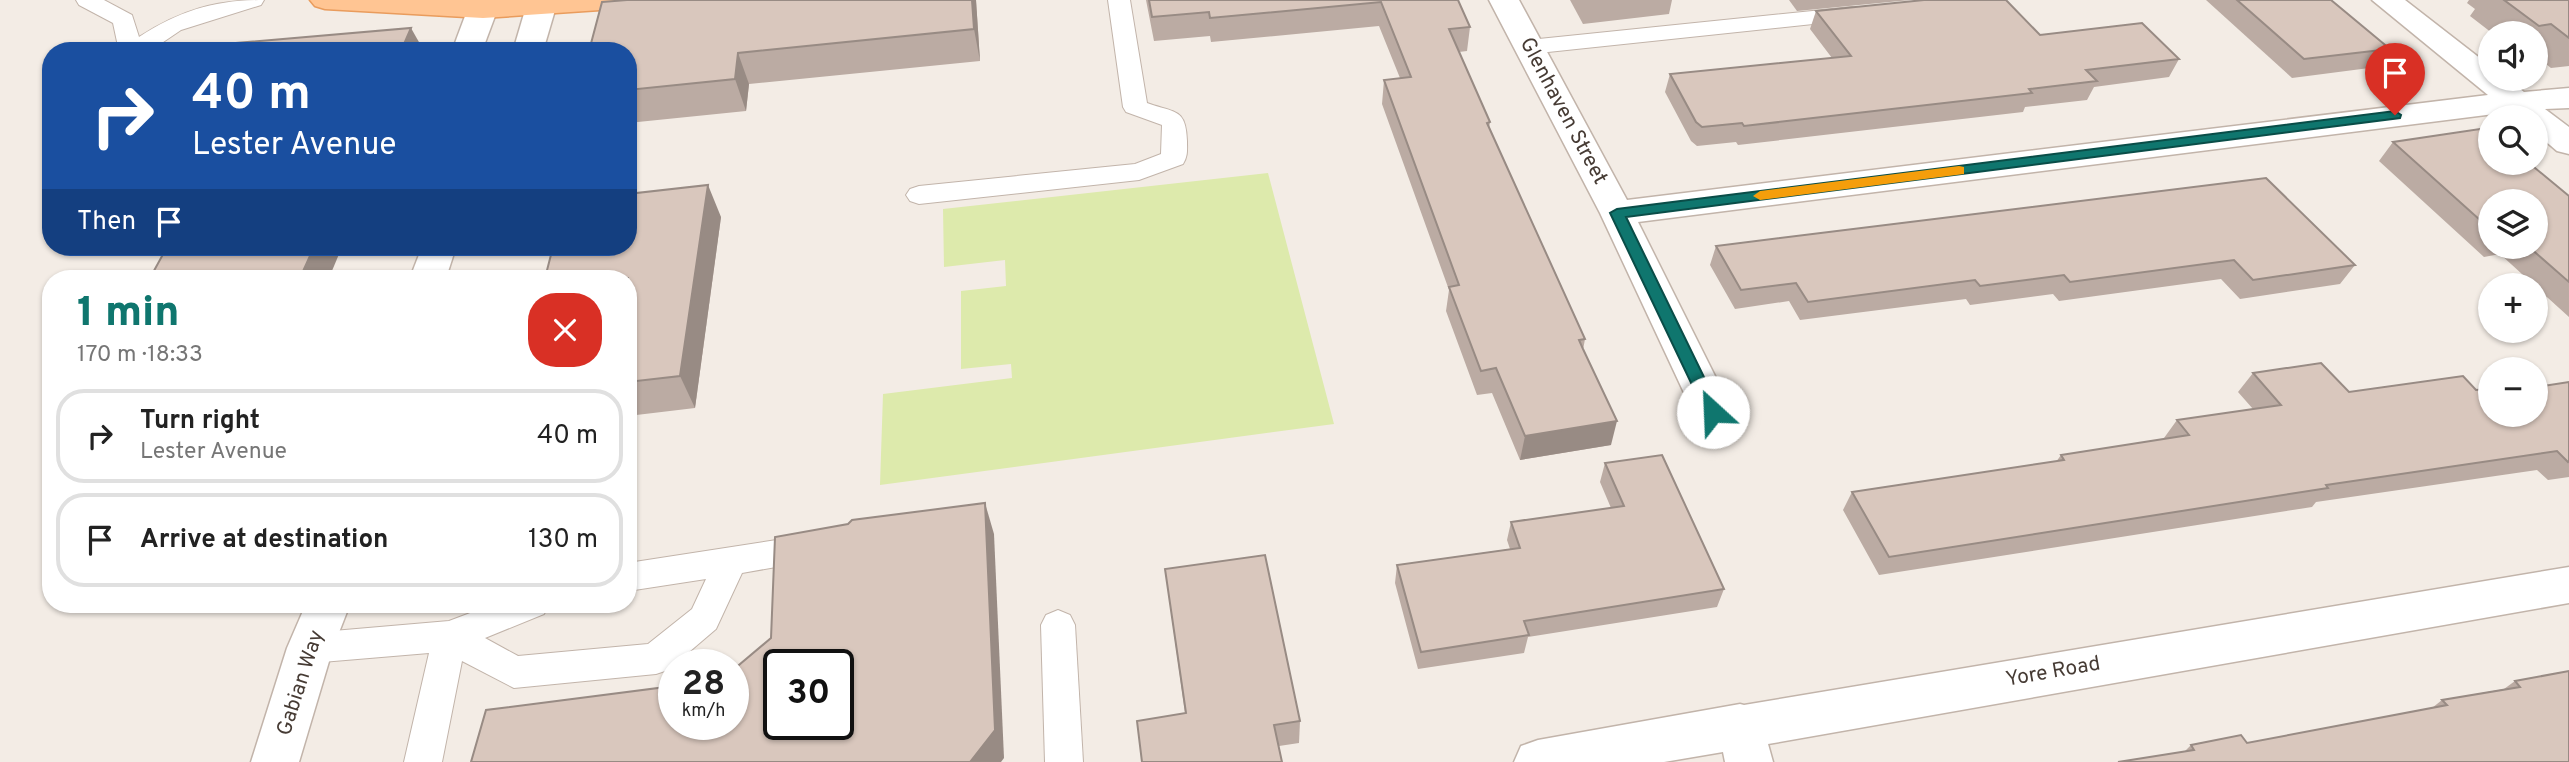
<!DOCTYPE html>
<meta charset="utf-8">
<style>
:root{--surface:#fff;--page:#f6f6f6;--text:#222;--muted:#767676;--line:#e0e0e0;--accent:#0f766e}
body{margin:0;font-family:Overpass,sans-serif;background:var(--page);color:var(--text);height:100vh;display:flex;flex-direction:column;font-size:26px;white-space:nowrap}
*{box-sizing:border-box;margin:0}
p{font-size:23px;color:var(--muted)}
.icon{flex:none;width:38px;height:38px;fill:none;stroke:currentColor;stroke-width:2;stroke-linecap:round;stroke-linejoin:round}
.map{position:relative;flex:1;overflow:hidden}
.details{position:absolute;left:42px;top:270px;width:595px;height:343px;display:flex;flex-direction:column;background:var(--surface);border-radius:28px;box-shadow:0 2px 5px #0004}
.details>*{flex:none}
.top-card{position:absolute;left:42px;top:42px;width:595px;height:214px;border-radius:28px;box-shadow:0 2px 5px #0004;background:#1a4fa0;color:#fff;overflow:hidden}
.fabs{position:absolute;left:2478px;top:21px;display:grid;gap:14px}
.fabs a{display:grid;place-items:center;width:70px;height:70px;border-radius:50%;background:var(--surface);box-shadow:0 2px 5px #0004;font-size:35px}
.speed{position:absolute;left:658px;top:649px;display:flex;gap:14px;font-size:35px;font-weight:700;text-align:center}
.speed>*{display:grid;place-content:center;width:91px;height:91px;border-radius:50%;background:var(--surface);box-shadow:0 2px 5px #0004;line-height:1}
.speed small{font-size:18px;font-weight:400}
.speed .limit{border:4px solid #111;border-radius:10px;background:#fff;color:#111}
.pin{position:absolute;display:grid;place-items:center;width:60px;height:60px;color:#fff;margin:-72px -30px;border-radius:50% 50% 50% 0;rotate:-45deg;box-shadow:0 0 7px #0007}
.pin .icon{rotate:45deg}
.me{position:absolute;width:77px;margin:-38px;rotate:335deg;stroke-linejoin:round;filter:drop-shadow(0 0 5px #0008)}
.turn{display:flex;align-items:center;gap:24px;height:147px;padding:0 35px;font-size:32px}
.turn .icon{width:91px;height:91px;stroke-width:2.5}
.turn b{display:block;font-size:49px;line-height:60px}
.then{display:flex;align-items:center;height:66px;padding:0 35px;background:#0003;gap:14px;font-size:26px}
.round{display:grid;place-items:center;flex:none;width:74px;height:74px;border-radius:28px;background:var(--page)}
.head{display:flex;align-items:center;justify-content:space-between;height:119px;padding:0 35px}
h1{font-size:42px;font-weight:800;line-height:52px;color:var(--accent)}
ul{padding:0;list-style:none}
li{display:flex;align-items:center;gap:21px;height:94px;margin:0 14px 10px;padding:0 21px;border:4px solid var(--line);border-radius:28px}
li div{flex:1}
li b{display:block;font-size:26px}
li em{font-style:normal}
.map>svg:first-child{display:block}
</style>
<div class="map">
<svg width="2569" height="762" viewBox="0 0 2569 762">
<rect width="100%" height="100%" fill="#f3ece5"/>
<!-- green -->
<polygon fill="#ddeaac" points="1268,173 1334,424 880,485 883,394 1012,378 1011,364 961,369 961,291 1006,286 1005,260 944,267 943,209"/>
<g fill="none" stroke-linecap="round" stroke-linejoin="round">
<!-- lane casing -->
<g stroke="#c2b4aa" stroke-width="2">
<g id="lane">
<path d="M76 0H104L132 15 139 37C181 10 215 0 264 0L261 5 181 30 150 51H119L113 23 79 5Z"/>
<path d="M1108 0H1130L1147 103C1175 113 1186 108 1187 141 1187 150 1188 156 1183 164L1139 180 919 204 910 201 906 195 910 189 919 186 1135 164 1161 154 1162 125 1126 112 1123 107Z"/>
<polygon points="1852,7 1860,9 1863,14 1860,19 1529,54 1521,52 1517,47 1521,42 1529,40"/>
<polygon points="815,534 827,538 831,548 827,558 742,573 716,629 668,670 656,674 514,688 462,661 442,762 404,762 429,653 310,663 298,659 293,648 298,637 310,633 449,621 494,604 549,604 544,614 485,638 518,656 648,644 692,609 706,579 628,591 628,563"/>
<polygon points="1058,610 1070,615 1075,625 1083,762 1045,762 1041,625 1046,615"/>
</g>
</g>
<!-- street casing -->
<g stroke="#c2b4aa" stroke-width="3">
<g id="street">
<polygon points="471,0 501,0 482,51 452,51"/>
<polygon points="528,0 558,0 543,51 513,51"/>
<polygon points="1489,0 1519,0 1627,200 2488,95 2372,0 2405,0 2490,66 2490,79 2507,79 2524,92 2569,88 2569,108 2545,109 2569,127 2569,154 2557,151 2536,133 2536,117 2520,117 2510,112 1638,222 1733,412 1727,423 1713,427 1699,423 1693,412 1600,213"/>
<polygon points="422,247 456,247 446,278 410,278"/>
<polygon points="2569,567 2569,603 1768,744 1773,762 1725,762 1723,752 1664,762 1514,762 1521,746 1538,740 1740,704 1744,705"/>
<polygon points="306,604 350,604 333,648 299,762 251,762 287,648"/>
</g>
</g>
<!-- primary casing -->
<g stroke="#e99c5d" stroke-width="3">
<polygon id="primary" points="310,0 630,0 625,6 615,9 483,18 325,9 315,6"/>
</g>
<!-- lane -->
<use href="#lane" fill="#fff" fill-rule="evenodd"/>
<!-- street -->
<use href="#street" fill="#fff" fill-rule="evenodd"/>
<!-- primary -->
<use href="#primary" fill="#ffc593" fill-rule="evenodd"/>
</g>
<!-- wall -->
<g fill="#bbaba3" fill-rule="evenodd">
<polygon points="627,0 976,0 980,61 749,84 746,111 628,123 628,51"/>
<polygon points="1146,0 1458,0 1470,27 1467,51 1459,52 1490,122 1489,128 1585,339 1583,350 1611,445 1520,460 1492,393 1477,395 1446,311 1449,290 1382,104 1384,80 1400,78 1379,26 1211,42 1210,36 1154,41"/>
<polygon points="1570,0 1672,0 1669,14 1583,24"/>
<polygon points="1789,0 1910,0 1797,11"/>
<polygon points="2206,0 2331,0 2390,49 2377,67 2292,78"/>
<polygon points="2469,0 2569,0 2569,66 2551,68 2536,56 2536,33 2492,33 2470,16 2475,9 2467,3"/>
<polygon points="1816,11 2040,35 2179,59 2169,77 2094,87 2087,100 2025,107 2023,112 1738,145 1736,142 1697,146 1691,141 1665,92 1670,74 1832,58 1810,29"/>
<path d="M2393 142 2569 196V317L2536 287V285H2534L2500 254 2484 257 2379 161ZM2490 201 2536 247H2490Z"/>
<polygon points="2266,178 2355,265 2340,284 2240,299 2221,279 2059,301 2053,294 1970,305 1966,299 1800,320 1789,301 1735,309 1710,265 1716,246"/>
<polygon points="721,217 695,408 628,416 628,278"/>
<polygon points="2253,373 2349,392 2490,415 2569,382 2569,477 2548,480 2537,470 2316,502 2312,507 1879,575 1843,510 1852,492 2056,462 2061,455 2165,439 2164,438 2177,420 2253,409 2238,392"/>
<polygon points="1605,463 1724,589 1717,607 1528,637 1524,653 1418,669 1395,583 1397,565 1510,549 1507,540 1511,522 1611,508 1600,482"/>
<polygon points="1165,569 1300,721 1299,743 1279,746 1185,713"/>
<polygon points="2569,671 2569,762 2184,752 2191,745 2247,743 2432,708 2442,700 2504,689 2515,681"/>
</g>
<!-- shaded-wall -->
<g fill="#988b84">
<polygon points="972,0 976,0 980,61 974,29"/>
<polygon points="411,28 424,51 401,51"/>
<polygon points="738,53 749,84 746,111 735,79"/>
<polygon points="708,185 721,217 695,408 680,376"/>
<polygon points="314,247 342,247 329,278 300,278"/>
<polygon points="1617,421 1611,445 1520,460 1525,436"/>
<polygon points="985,503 994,534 1004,758 1001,762 970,762"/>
</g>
<!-- building -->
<g fill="#d9c7bd" stroke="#988b84" stroke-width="2" fill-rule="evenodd">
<polygon points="627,0 972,0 974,29 738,53 735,79 628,90 628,51 589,51 602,2"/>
<polygon points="1149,0 1458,0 1470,27 1449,29 1490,122 1487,123 1585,339 1579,340 1583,349 1617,421 1525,436 1496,368 1481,371 1449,287 1459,285 1384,80 1411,77 1381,2 1210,18 1209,12 1152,17"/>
<polygon points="1924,0 2006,0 2040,35 2142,23 2179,59 2086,70 2097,81 2029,89 2032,93 1744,126 1742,123 1702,127 1696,122 1670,74 1851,56 1816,11"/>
<polygon points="2237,0 2331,0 2390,49 2304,59"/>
<polygon points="2504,0 2569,0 2569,38 2551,24 2539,26"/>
<polygon points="411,28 401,51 142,51"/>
<polygon points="2480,129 2485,133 2490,132 2490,163 2529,163 2569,196 2569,282 2529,247 2536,247 2536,201 2490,201 2490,229 2393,142"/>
<polygon points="2266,178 2355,265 2253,280 2234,260 2070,282 2064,275 1980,286 1975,280 1808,302 1796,283 1741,290 1716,246"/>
<polygon points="708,185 680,376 628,382 628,278 545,278 553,247 628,247 628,194"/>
<polygon points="167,247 314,247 300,278 150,278"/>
<polygon points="2321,363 2349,392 2463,376 2476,390 2487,389 2490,392 2490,415 2536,415 2536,387 2569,382 2569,461 2568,462 2557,451 2326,485 2328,488 1889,557 1852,492 2064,460 2061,455 2189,435 2177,420 2281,405 2253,373"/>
<polygon points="1662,455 1724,589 1524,621 1529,635 1421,652 1397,565 1520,548 1511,522 1624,506 1605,463"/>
<path d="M985 503 995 730 970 762H471L486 710 674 686V724H733V670L771 638 775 537 848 524 852 520ZM779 665H838V724H779Z"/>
<polygon points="1265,555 1300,721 1274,725 1282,762 1142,762 1137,721 1186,713 1165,569"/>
<polygon points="2569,671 2569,762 2118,762 2194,750 2191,745 2241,735 2247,743 2447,705 2442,700 2520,687 2515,681"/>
</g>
<!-- route -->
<polygon fill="#0f766e" stroke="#0a4d48" stroke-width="2" points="2395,111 2401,115 2400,118 1626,217 1721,412 1713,418 1705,412 1610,213 1617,209"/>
<!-- slow -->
<polygon fill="#f59e0b" points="1959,166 1964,167 1964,174 1760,200 1753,196 1760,191"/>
<g text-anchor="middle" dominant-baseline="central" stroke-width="5" stroke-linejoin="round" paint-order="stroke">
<!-- street labels -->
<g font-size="21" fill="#463b34" stroke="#fff">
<text transform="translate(1563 111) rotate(62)">Glenhaven Street</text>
<text transform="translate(2053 672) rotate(-10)">Yore Road</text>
<text transform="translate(301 683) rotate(-72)">Gabian Way</text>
</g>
</g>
</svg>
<div class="fabs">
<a><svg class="icon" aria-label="sound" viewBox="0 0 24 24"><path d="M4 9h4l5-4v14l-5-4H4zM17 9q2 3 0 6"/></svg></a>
<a><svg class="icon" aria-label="search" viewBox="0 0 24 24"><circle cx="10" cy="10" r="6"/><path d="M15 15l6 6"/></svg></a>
<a><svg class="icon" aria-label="layers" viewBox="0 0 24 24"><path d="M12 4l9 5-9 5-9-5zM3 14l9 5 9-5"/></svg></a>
<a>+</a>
<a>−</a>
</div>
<div class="speed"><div>28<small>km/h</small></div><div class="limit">30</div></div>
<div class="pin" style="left:2395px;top:115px;background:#d93025"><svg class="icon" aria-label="arrive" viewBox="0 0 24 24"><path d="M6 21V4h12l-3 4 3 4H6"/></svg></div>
<svg class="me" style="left:1713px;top:412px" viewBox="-20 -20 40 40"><circle r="19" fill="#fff"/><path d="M0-13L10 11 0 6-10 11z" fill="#0f766e"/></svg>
<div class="top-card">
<div class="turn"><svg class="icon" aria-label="right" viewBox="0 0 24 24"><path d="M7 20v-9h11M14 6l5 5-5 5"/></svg><div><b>40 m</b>Lester Avenue</div></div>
<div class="then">Then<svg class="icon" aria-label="arrive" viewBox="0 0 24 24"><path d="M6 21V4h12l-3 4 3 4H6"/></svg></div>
</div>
<section class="details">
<div class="head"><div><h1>1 min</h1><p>170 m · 18:33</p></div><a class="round" style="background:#d93025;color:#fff"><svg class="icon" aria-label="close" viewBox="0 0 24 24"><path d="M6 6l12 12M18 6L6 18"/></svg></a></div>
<ul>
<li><svg class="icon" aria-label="right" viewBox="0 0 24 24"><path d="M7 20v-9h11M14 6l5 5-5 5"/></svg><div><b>Turn right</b><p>Lester Avenue</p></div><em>40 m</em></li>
<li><svg class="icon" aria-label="arrive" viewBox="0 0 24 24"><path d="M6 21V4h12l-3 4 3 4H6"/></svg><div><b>Arrive at destination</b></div><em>130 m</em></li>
</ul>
</section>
</div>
